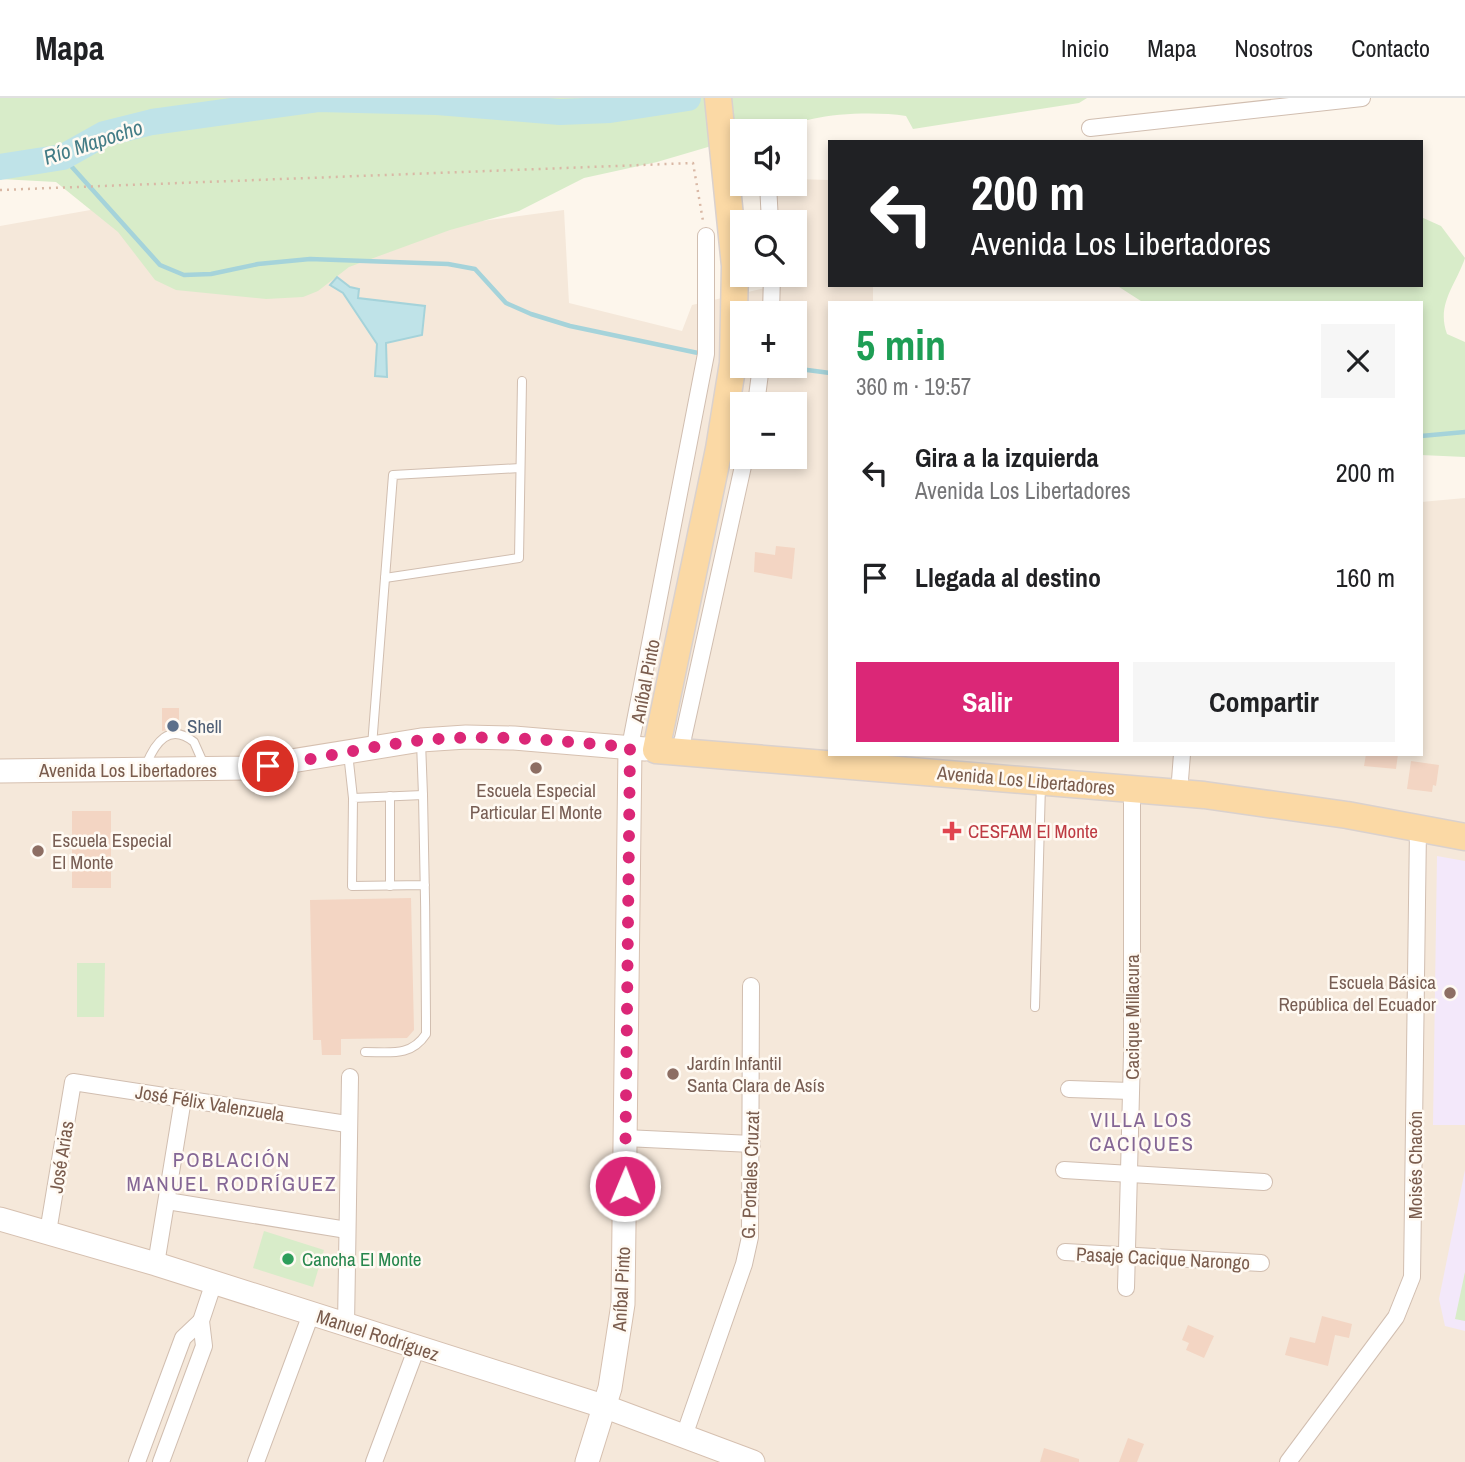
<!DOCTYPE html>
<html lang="es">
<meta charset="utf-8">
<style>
:root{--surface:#fff;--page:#f6f6f6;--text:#202124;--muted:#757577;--line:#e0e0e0;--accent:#db2777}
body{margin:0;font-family:"Archivo Narrow",sans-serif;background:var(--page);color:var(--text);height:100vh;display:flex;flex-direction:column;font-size:26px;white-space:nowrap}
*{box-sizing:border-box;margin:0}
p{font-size:23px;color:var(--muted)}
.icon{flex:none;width:38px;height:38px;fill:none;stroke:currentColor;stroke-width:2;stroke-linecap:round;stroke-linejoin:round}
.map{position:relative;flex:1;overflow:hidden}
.panel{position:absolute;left:828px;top:203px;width:595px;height:455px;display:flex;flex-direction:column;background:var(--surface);border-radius:0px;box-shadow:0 4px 10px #0003}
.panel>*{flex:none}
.hud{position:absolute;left:828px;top:42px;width:595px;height:147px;border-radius:0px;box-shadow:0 4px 10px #0003;background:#202124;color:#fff;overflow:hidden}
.fabs{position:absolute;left:730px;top:21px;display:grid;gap:14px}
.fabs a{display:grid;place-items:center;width:77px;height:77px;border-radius:0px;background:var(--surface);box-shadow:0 4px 10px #0003;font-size:35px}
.pin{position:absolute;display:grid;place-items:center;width:60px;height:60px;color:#fff;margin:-30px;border:4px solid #fff;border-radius:50%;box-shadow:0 2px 7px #0007}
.me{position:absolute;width:77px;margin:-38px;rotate:1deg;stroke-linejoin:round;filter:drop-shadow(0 0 5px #0008)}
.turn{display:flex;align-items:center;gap:24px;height:147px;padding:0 28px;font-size:32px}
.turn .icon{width:91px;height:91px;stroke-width:2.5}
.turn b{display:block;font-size:49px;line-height:60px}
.round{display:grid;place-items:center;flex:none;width:74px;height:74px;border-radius:0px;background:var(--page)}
.headline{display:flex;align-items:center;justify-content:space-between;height:119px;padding:0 28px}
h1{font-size:42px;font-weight:700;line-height:52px;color:#1e9e55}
.button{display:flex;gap:14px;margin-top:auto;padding:14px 28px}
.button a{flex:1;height:80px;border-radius:0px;background:var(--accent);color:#fff;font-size:28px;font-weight:700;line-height:80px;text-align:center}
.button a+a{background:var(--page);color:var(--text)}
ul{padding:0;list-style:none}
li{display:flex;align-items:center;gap:21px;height:105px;padding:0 28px}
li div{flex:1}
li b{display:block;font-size:26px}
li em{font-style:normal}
header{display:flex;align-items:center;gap:42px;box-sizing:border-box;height:98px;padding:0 35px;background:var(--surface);border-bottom:2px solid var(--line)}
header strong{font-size:33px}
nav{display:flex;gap:38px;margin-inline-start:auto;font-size:24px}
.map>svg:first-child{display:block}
</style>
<header>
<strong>Mapa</strong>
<nav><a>Inicio</a><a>Mapa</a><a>Nosotros</a><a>Contacto</a></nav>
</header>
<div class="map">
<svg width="1465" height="1364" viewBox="0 0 1465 1364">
<rect width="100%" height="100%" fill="#fdf6ec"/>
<!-- residential -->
<path fill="#f5e8da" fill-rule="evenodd" d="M795 81 829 82 830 187H873V205H830V656H1421V404L1465 400V1364H0V128L130 105 367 138 564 112 569 205 682 233 692 207 765 190 764 177H794V124H762L760 86H794ZM742 215H794V268H742ZM742 306H794V359H742Z"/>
<!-- education -->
<g fill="#f3e8fa">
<polygon points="1437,758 1465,763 1465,1027 1433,1027"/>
<polygon points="1465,1072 1465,1233 1445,1228 1439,1201"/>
</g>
<!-- green -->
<g fill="#d8ecc9">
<path d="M0 0H1087L1079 5 913 31 906 18C878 14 840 15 812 21 788 26 767 33 742 33V39L657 64 584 80 519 113 450 132 349 169 318 193 303 199 266 201 176 192 155 182 118 134 56 84 0 81Z"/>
<path d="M1421 119 1441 128 1465 160C1456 187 1436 206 1447 236L1465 244V359L1421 357V205H1144L1116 187H1421Z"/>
<polygon points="77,865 105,865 104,919 77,919"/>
<polygon points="264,1133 324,1152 313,1189 253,1170"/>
<polygon points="1465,1174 1465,1223 1455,1221"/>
</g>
<!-- water -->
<polygon fill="#bfe3e8" stroke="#a5d3da" stroke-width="2" points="337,179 350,189 359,191 358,200 425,208 422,237 386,245 387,279 375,278 377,246 343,195 330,187"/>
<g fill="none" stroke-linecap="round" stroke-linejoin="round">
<!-- stream -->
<g stroke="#a5d3da" stroke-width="4.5">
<polyline points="63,59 160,167 184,177 211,176 258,166 310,161 448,166 475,171 506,205 531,216 570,228 698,255"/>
<polyline points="777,268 830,275"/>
<polyline points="1421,338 1465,334"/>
</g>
<!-- river -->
<polyline stroke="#bfe3e8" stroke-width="26" points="0,69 63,59 104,36 152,24 318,1 437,4 560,14 610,12 688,0"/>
</g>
<!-- building -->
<g fill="#f3d5c3">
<polygon points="776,448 795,450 792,481 754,474 755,454 775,457"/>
<polygon points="162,610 179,610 179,630 162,633"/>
<polygon points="1366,656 1398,656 1396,671 1364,668"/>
<polygon points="1411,663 1439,667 1436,688 1433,687 1432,694 1407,691"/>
<rect x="72" y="713" width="39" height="77"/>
<polygon points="411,800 414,932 407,940 341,941 341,957 322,957 321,942 313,942 310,802"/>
<polygon points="1322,1218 1352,1226 1349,1240 1335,1237 1328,1268 1285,1257 1290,1239 1315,1245"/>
<polygon points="1188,1227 1214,1238 1204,1260 1186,1252 1189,1245 1182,1242"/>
<polygon points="1128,1340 1144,1346 1137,1364 1119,1364"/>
<polygon points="1044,1350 1079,1361 1079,1364 1040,1364"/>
</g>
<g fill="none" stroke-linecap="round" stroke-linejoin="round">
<!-- lane casing -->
<g stroke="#d1beb0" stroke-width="10">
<g id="lane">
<polyline points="385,480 519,460 522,283"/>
<polyline points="421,644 423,697"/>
<polyline points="372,648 393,377 520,370"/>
<polyline points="348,655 353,700"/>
<path d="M146 667C155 645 169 624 194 644L205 669"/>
<polyline points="390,698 390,788"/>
<polyline points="1035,909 1041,686"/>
<path d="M365 954C390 954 411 959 426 936 426 857 425 777 423 697L353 700 352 788 425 787"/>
</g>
</g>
<!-- street casing -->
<g stroke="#d1beb0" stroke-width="18">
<g id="street">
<polyline points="1090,30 1362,0"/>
<polyline points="768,86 770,124"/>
<polyline points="771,215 772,177"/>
<polyline points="756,306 761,268"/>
<polyline points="630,649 706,256 706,138"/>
<polyline points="680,654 745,359"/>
<polyline points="1179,695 1182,656"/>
<polyline points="1069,991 1131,993"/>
<polyline points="625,1040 752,1046"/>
<polyline points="1064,1072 1264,1084"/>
<polyline points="167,1103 347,1132"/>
<polyline points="48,1134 73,984 347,1026"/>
<polyline points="1065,1154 1261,1165"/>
<polyline points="156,1166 183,1001"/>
<polyline points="1126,1190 1132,956 1132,691"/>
<polyline points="346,1227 350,979"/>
<polyline points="684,1338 744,1166 750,1139 751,888"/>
<polyline points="137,1364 183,1240 201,1223"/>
<polyline points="161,1364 204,1248 201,1223 214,1184"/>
<polyline points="256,1364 311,1216"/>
<polyline points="374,1364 417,1249"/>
<polyline points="1288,1364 1396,1219 1412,1179 1418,730"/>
</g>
</g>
<!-- secondary casing -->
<g stroke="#d6c0b0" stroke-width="25">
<g id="secondary">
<polyline points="0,673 248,670 421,642 466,639 514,640 645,651"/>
<polyline points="0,1121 156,1166 606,1309 753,1364"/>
<polyline points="587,1364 610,1290 623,1206 630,649"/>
</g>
</g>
<!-- primary casing -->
<g stroke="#dad1cd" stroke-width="29">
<polyline id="primary" points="718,0 735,168 733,265 719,351 656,652 1204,697 1347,717 1465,739"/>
</g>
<!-- path -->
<polyline stroke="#d9b8a5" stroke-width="2.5" stroke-dasharray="2 5" stroke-linecap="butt" points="0,92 693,65 703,123"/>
<!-- lane -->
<use href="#lane" stroke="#fff" stroke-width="8"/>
<!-- street -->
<use href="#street" stroke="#fff" stroke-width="16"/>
<!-- secondary -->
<use href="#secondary" stroke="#fff" stroke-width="23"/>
<!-- primary -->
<use href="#primary" stroke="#fbd9a5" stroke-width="26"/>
</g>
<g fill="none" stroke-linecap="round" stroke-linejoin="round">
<!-- route -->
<path stroke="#db2777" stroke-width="12" stroke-dasharray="0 21.6" d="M268 668C324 660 381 645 437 641 502 636 566 644 630 649L625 1088"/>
</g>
<!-- markers -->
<circle fill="#5c6f8a" stroke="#fffaf3" stroke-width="2.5" cx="173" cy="628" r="7"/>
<g fill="#8d6e63" stroke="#fffaf3" stroke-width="2.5">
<circle cx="536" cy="670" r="7"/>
<circle cx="38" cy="753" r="7"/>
<circle cx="1450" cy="895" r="7"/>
<circle cx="673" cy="976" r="7"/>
</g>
<path fill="#e0444e" stroke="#fffaf3" stroke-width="2.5" d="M948.5 722.5h7v7h7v7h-7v7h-7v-7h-7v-7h7z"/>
<circle fill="#2e9e5b" stroke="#fffaf3" stroke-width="2.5" cx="288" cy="1161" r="7"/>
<g text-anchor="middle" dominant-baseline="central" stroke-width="5" stroke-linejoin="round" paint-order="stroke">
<!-- street labels -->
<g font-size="19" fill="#7a5c4d" stroke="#fffaf3">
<text transform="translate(645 583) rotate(-79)">Aníbal Pinto</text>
<text x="128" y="672">Avenida Los Libertadores</text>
<text transform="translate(1026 682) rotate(5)">Avenida Los Libertadores</text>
<text transform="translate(1132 919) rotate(-90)">Cacique Millacura</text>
<text transform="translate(210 1005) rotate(9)">José Félix Valenzuela</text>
<text transform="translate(61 1059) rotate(-81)">José Arias</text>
<text transform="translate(1415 1067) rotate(-90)">Moisés Chacón</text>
<text transform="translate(750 1077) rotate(-88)">G. Portales Cruzat</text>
<text transform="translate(1163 1160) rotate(3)">Pasaje Cacique Narongo</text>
<text transform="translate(621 1191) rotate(-87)">Aníbal Pinto</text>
<text transform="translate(378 1237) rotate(18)">Manuel Rodríguez</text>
</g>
<!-- service labels -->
<g font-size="19" fill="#4e5e75" stroke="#fffaf3" text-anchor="start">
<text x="187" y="628">Shell</text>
</g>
<!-- education labels -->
<g font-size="19" fill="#785e54" stroke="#fffaf3" text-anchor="start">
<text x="536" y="692" text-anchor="middle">Escuela Especial<tspan x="536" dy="22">Particular El Monte</tspan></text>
<text x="52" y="742">Escuela Especial<tspan x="52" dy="22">El Monte</tspan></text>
<text x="1436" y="884" text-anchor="end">Escuela Básica<tspan x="1436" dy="22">República del Ecuador</tspan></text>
<text x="687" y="965">Jardín Infantil<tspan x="687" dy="22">Santa Clara de Asís</tspan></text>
</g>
<!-- health labels -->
<g font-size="19" fill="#be3a42" stroke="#fffaf3" text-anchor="start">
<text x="968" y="733">CESFAM El Monte</text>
</g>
<!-- leisure labels -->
<g font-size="19" fill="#27864d" stroke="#fffaf3" text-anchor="start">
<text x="302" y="1161">Cancha El Monte</text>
</g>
<!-- water labels -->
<g font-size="21" font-style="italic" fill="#437c86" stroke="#fffaf3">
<text transform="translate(93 44) rotate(-18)">Río Mapocho</text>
</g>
<!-- neighbourhood labels -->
<g font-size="21" letter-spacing="2" fill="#846695" stroke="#fffaf3">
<text x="1142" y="1021">VILLA LOS<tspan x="1142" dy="24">CACIQUES</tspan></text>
<text x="232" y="1061">POBLACIÓN<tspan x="232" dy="24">MANUEL RODRÍGUEZ</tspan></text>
</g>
</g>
</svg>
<div class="fabs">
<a><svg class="icon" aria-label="sound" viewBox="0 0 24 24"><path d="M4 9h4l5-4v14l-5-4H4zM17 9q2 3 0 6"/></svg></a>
<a><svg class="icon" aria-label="search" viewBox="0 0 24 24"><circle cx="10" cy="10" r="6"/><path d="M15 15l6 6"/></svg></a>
<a>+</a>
<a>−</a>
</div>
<div class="pin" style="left:268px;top:668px;background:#d93025"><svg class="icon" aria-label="arrive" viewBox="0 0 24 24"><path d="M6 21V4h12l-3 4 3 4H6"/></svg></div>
<svg class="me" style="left:625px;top:1088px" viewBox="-20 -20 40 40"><circle r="17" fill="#db2777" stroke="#fff" stroke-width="3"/><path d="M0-11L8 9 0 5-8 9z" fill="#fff"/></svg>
<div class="hud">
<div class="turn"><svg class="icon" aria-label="left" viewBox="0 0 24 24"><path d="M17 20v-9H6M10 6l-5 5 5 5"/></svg><div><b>200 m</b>Avenida Los Libertadores</div></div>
</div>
<section class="panel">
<div class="headline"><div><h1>5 min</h1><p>360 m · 19:57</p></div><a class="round"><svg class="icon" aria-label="close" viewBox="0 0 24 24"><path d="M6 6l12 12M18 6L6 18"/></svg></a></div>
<ul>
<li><svg class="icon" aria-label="left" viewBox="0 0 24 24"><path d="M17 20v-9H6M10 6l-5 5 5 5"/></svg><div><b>Gira a la izquierda</b><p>Avenida Los Libertadores</p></div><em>200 m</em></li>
<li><svg class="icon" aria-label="arrive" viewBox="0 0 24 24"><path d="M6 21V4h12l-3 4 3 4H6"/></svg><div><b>Llegada al destino</b></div><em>160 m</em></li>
</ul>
<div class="button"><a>Salir</a><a>Compartir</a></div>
</section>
</div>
